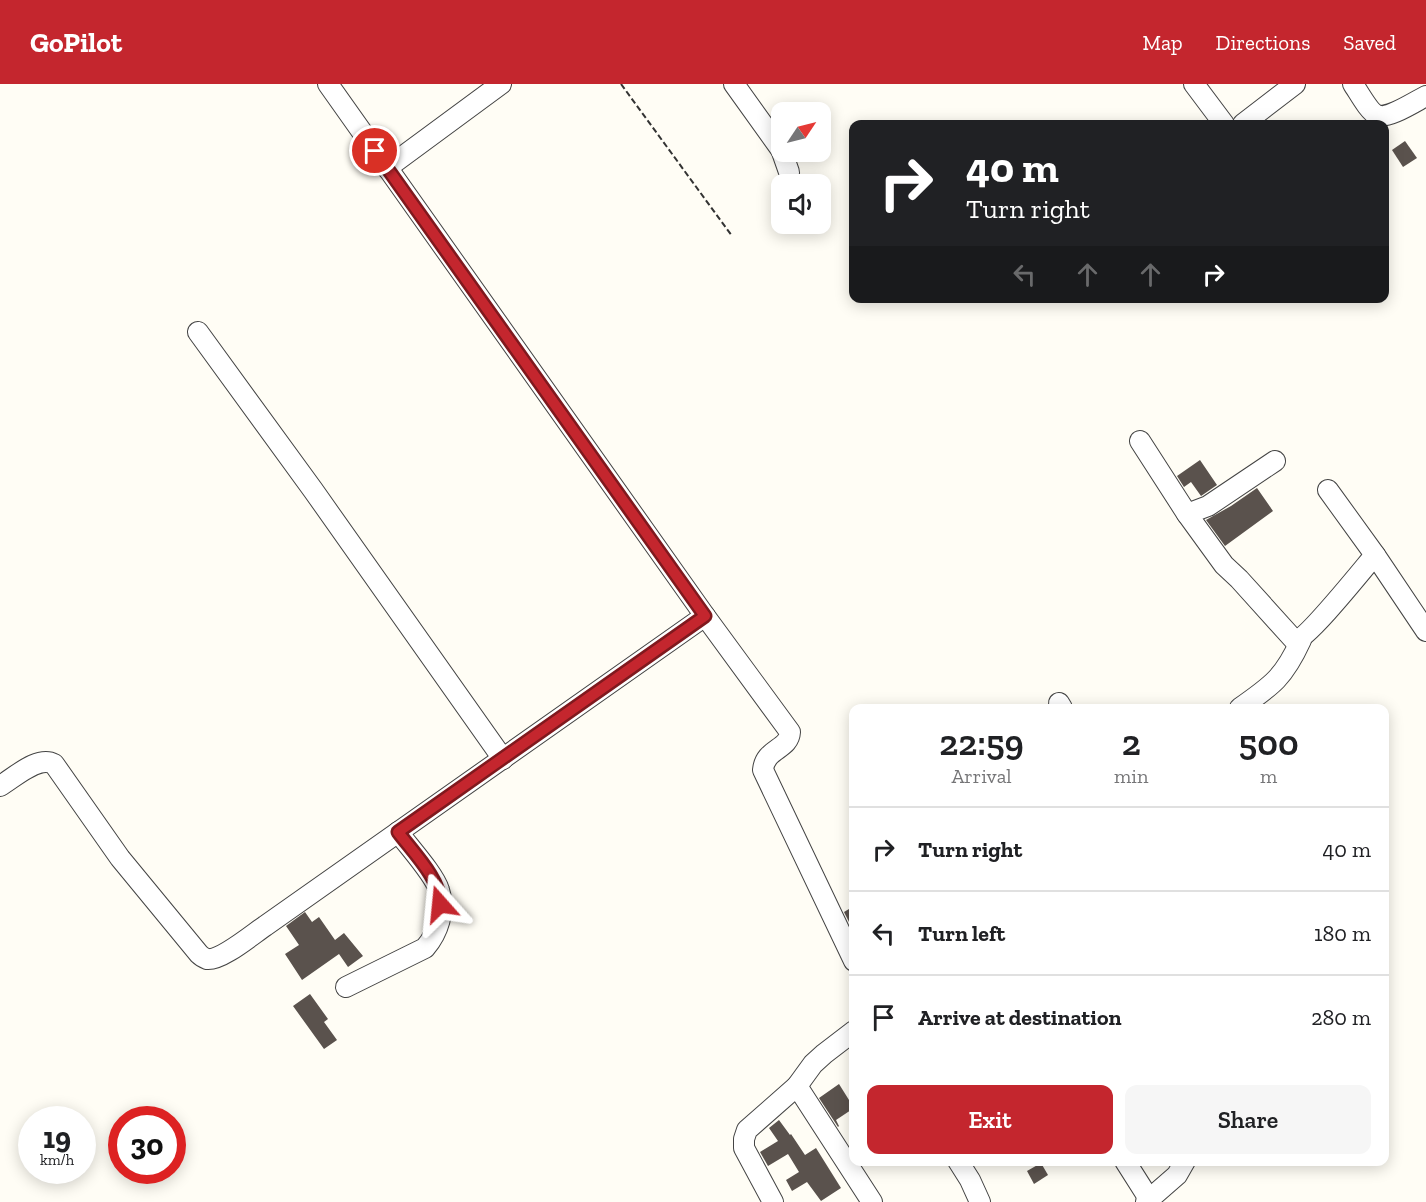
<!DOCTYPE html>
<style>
:root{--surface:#fff;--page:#f6f6f6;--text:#202124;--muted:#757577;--line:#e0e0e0;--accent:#c4262e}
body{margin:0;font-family:"Zilla Slab",serif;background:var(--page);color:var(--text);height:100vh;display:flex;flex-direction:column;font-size:22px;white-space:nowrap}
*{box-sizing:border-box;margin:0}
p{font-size:20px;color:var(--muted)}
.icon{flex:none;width:33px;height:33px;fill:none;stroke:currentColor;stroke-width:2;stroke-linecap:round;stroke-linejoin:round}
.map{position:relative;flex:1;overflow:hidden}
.panel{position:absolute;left:849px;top:620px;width:540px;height:462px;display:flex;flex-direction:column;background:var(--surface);border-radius:12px;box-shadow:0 3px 15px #0003}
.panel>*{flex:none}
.guide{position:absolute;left:849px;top:36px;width:540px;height:183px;border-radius:12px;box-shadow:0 3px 15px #0003;background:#202124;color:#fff;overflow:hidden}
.needle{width:39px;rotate:55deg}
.fabs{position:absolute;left:771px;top:18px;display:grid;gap:12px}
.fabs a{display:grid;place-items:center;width:60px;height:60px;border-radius:12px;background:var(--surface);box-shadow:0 3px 15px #0003;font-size:30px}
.speed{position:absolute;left:18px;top:1022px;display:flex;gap:12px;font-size:30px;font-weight:700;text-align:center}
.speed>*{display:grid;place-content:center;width:78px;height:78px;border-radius:50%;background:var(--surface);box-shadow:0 3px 15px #0003;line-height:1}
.speed small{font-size:15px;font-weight:400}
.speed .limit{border:9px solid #d22;background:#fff;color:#111}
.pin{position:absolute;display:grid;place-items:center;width:51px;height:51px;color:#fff;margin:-26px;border:3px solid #fff;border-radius:50%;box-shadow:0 2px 6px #0007}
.me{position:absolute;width:66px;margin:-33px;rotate:342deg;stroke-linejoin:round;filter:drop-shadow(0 0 4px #0008)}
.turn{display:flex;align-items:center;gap:21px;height:126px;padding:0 18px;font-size:27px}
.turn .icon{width:78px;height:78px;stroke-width:2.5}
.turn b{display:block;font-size:42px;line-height:51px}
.lanes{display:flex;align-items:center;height:57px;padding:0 18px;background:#0003;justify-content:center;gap:30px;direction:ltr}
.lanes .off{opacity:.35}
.eta{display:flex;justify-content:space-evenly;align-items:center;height:102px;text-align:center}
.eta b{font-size:36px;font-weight:600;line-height:42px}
.action{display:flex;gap:12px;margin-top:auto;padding:12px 18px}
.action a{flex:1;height:69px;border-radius:12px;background:var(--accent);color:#fff;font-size:24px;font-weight:600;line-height:69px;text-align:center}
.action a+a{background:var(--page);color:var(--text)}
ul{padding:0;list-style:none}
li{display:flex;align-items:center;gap:18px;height:84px;padding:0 18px;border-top:2px solid var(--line)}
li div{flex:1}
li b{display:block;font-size:22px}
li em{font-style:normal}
header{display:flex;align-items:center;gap:36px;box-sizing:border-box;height:84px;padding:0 30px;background:var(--accent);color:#fff}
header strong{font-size:28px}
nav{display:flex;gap:33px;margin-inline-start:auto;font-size:21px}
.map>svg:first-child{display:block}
</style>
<header>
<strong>GoPilot</strong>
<nav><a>Map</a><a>Directions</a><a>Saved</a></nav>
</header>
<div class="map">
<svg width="1426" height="1118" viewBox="0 0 1426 1118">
<rect width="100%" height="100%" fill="#fffdf5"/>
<!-- building -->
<g fill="#5a524d">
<polygon points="1405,57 1417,74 1403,83 1392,66"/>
<polygon points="1200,376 1217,401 1201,412 1191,398 1184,403 1177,392"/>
<polygon points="1257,404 1273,427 1225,462 1206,436 1231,422"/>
<polygon points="854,822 854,848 844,828"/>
<polygon points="305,828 312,838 319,833 335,856 344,849 363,872 348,883 339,870 302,896 285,870 299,861 286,842"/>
<polygon points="310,910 328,935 324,938 337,956 324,965 293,922"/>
<polygon points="839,1000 854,1024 836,1036 839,1042 838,1043 819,1014"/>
<polygon points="779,1036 790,1051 791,1050 805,1071 816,1064 841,1104 821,1117 807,1098 792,1107 786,1096 799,1088 788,1070 768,1082 760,1068 778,1057 769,1044"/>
<polygon points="1041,1079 1048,1091 1034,1100 1027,1087"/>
</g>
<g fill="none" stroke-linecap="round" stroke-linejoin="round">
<!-- minor casing -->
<g stroke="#444" stroke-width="22">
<g id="minor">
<path d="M328 0 705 532 790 648C789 666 765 664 763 686L854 877"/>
<polyline points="734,0 782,67"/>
<polyline points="1194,0 1224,40"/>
<path d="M1353 0C1358 7 1369 28 1377 31 1387 36 1416 17 1426 12"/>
<polyline points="1243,40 1295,0"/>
<polyline points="782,68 789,88"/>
<polyline points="387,84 501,0"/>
<polyline points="198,248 313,406 503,675"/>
<path d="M1140 357 1187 430 1224 481 1239 495 1295 557C1308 554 1363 485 1375 471"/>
<polyline points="1328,406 1375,471 1426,547"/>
<polyline points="1187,430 1208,422 1275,377"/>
<polyline points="1059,619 1062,624"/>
<path d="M1240 624C1273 601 1284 593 1301 556"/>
<path d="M0 702C14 694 38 671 54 680L120 774 199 870C201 872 204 874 207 875 221 877 253 850 265 842L705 532"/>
<path d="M346 903 425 864C438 849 446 826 439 806 434 790 409 763 398 748"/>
<polyline points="797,1002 872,1118"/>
<polyline points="958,1077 970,1096 980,1118"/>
<polyline points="1125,1077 1151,1118"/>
<polyline points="773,1118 744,1064 744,1055 747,1046 797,1002 813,980 824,970 854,947"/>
<polyline points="1146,1118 1177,1091 1185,1077"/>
</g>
</g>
<!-- path -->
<polyline stroke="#333" stroke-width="2" stroke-dasharray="6 3" stroke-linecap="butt" points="621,0 732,152"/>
<!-- minor -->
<use href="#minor" stroke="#fff" stroke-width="20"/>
</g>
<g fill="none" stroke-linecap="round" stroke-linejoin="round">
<!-- route casing -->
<g stroke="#7f191e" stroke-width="15">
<path id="route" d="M375 67 705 532 398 748C412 767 442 797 440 820"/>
</g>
<!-- route -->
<use href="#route" stroke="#c4262e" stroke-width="10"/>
</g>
</svg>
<div class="fabs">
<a><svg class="needle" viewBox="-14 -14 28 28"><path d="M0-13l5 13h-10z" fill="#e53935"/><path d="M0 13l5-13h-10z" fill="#757577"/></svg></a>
<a><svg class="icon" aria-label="sound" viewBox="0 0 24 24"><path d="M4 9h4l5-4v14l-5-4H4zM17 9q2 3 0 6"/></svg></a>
</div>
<div class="speed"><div>19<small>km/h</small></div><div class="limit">30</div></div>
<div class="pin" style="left:375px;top:67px;background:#d93025"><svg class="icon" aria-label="arrive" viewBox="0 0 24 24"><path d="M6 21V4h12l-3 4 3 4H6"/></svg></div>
<svg class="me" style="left:440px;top:820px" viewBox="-20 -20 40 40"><path d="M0-17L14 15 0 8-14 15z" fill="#c4262e" stroke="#fff" stroke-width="4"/></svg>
<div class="guide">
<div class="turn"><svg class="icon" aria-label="right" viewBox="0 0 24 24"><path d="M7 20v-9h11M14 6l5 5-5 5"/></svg><div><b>40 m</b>Turn right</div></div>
<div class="lanes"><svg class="icon off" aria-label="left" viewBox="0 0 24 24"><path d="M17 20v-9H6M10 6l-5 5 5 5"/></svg><svg class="icon off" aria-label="ahead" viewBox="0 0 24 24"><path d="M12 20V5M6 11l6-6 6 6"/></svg><svg class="icon off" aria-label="ahead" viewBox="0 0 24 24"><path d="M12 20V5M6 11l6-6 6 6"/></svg><svg class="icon" aria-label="right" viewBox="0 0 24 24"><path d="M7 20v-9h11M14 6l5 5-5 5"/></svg></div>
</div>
<section class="panel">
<div class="eta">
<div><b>22:59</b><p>Arrival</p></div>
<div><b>2</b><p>min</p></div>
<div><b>500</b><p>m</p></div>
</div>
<ul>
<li><svg class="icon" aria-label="right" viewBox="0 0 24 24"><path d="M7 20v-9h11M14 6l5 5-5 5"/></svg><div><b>Turn right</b></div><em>40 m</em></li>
<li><svg class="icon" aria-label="left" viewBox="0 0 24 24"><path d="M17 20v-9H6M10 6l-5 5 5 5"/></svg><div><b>Turn left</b></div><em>180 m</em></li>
<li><svg class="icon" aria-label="arrive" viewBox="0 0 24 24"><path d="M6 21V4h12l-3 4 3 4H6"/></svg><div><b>Arrive at destination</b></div><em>280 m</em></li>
</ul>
<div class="action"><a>Exit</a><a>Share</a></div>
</section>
</div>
